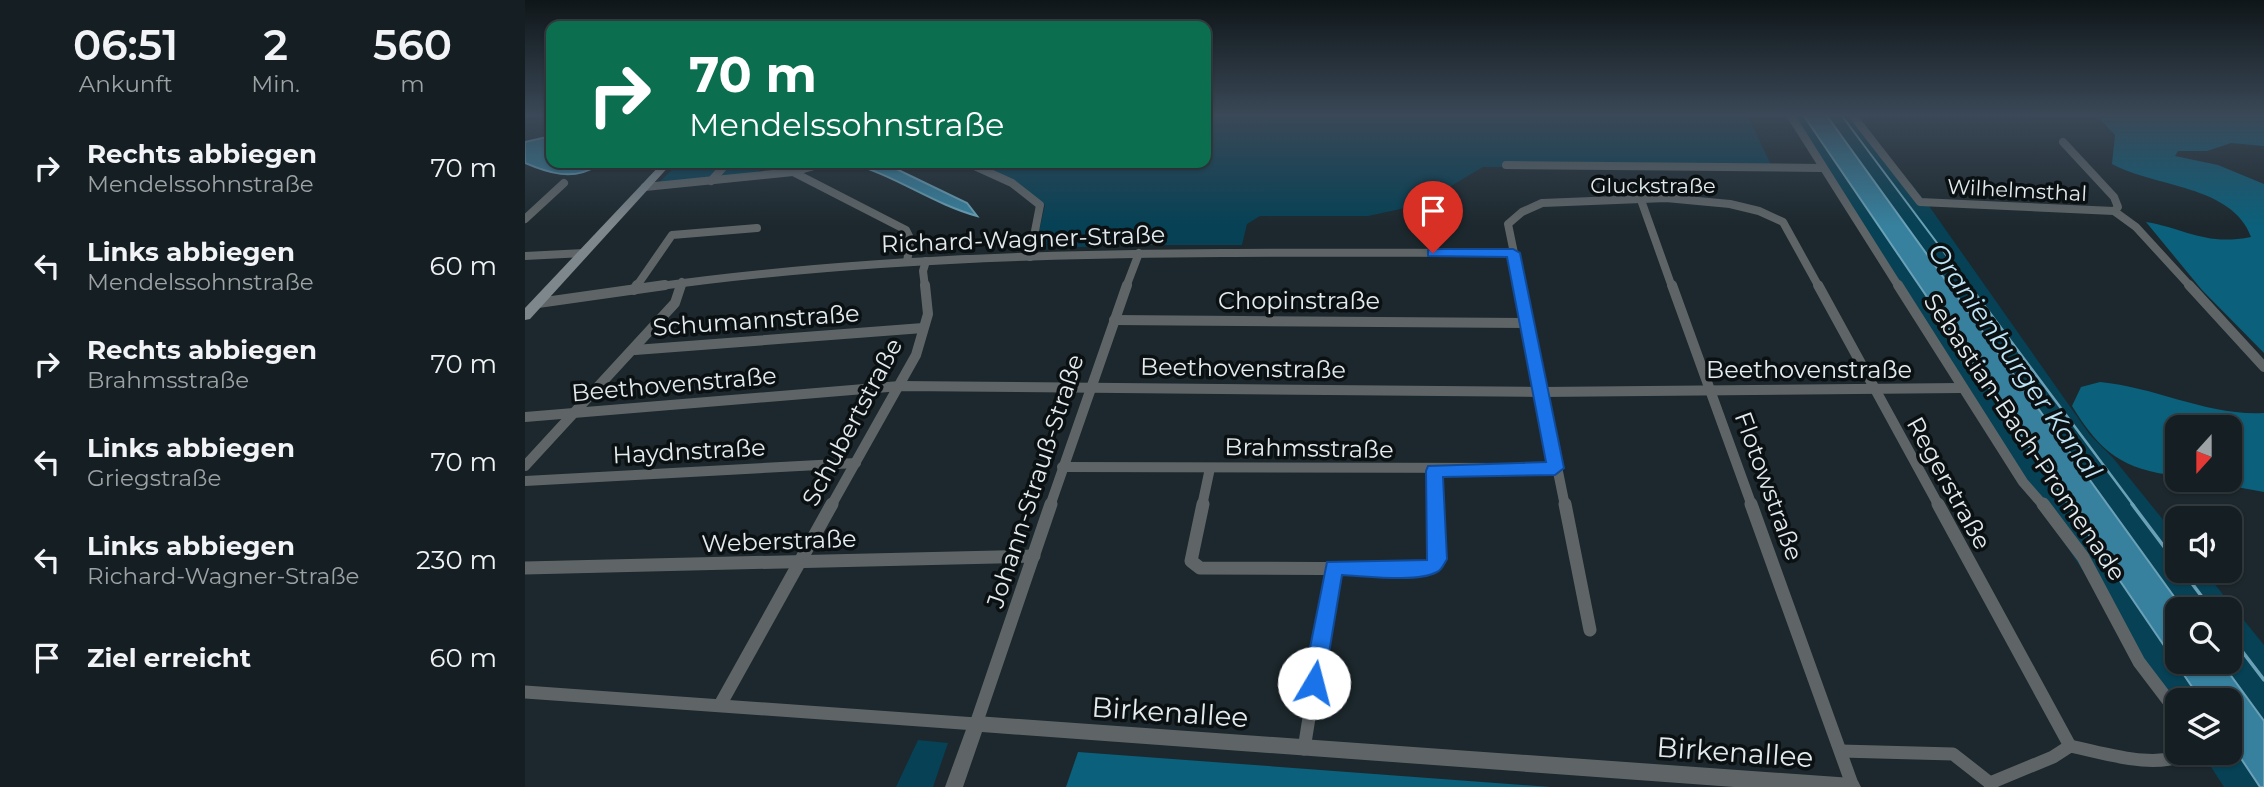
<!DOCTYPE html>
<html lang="de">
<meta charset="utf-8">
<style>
:root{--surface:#151e22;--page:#222b2f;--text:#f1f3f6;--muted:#9da2a5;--line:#343c40}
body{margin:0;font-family:Montserrat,sans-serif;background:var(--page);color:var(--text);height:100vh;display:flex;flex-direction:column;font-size:26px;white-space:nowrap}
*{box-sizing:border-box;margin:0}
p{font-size:23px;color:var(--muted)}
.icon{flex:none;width:38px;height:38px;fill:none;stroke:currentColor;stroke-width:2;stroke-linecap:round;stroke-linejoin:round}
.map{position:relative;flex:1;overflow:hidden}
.drawer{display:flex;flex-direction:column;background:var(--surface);width:525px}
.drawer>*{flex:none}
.guide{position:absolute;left:21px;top:21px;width:665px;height:147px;border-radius:14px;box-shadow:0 2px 5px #0004,0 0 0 2px var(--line);background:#0b6e4f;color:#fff;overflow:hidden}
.needle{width:46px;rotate:201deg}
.controls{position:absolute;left:1640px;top:415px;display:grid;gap:14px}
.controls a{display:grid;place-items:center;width:77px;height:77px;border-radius:14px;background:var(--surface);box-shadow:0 2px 5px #0004,0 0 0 2px var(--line);font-size:35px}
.pin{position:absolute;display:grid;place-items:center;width:60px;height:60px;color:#fff;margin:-72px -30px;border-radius:50% 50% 50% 0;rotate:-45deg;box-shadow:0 0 7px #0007}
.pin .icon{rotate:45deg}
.me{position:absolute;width:77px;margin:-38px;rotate:8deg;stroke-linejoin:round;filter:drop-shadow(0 0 5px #0008)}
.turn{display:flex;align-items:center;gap:24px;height:147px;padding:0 28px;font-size:32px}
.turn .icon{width:91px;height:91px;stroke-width:2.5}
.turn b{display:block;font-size:49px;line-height:60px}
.eta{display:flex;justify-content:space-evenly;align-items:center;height:119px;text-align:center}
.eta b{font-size:42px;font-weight:600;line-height:49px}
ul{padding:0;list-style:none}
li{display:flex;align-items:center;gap:21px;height:98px;padding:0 28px}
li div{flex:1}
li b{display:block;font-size:26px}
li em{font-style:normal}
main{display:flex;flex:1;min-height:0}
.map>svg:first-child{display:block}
</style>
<main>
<section class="drawer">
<div class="eta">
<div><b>06:51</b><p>Ankunft</p></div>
<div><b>2</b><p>Min.</p></div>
<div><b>560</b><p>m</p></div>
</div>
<ul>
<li><svg class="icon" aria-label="right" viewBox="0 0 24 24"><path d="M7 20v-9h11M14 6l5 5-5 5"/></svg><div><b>Rechts abbiegen</b><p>Mendelssohnstraße</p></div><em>70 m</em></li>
<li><svg class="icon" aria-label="left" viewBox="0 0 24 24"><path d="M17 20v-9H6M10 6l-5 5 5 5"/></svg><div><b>Links abbiegen</b><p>Mendelssohnstraße</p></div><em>60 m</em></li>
<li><svg class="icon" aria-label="right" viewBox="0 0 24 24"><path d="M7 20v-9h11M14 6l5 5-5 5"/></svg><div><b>Rechts abbiegen</b><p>Brahmsstraße</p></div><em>70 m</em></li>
<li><svg class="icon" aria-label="left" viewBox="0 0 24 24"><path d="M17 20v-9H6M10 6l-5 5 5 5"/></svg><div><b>Links abbiegen</b><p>Griegstraße</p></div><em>70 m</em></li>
<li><svg class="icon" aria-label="left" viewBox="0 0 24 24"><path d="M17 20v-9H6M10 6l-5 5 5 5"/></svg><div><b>Links abbiegen</b><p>Richard-Wagner-Straße</p></div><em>230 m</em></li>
<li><svg class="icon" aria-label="arrive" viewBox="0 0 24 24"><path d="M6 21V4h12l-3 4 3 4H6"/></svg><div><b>Ziel erreicht</b></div><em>60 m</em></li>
</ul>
</section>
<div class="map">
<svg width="1739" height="787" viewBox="0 0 1739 787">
<rect width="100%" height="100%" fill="#1c282d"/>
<!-- green -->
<g fill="#064155">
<polygon points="687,116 1223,116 1247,167 958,167 894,205 843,216 735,216 722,224 717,245 604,245 510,249 520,205 493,183 450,163 681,163 681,120"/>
<polygon points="1261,116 1279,116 1676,700 1652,700 1652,715"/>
<polygon points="1302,116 1331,116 1404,206 1565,435 1589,459 1652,537 1652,570 1679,571 1739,645 1739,721 1696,662 1704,662 1704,609 1658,609"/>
<polygon points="153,163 249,163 222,177 130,187"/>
<polygon points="393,740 423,743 408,787 371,787"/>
<polygon points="1705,742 1735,787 1699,787 1677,753 1704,752"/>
</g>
<!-- forest -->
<g fill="#0b607b">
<path d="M1564 116H1739V146L1706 143 1682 151H1653L1650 156 1693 165 1739 184V353L1677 290 1621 222C1662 229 1680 246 1726 237 1708 185 1628 187 1587 164L1590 135 1575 119Z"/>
<path d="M1575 382C1631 387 1682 416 1739 413V492L1673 480H1704V427H1652V476C1597 469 1576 453 1547 406L1556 387Z"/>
<polygon points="553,752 1026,787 541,787"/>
</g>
<!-- water -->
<g fill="#37819e" stroke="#6ba1b6" stroke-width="2">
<polygon points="1279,116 1302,116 1658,609 1652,609 1652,662 1696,662 1739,721 1739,787 1735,787 1705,742 1704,700 1676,700"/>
<path d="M26 136 23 157 26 163H74L72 166C48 181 23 173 0 163V142Z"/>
<path d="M325 163H359L442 203 452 216C408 204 370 175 325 163Z"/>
</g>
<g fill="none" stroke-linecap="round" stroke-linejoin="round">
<!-- stream-far2 -->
<polyline stroke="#6ba1b6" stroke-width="2" points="1317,116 1445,287"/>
<!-- stream-far1 -->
<polyline stroke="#6ba1b6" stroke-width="2.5" points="1444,285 1609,506"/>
<!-- stream -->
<g stroke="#6ba1b6" stroke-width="3.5">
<polyline points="1607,504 1652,564"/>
<polyline points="1657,570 1686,609"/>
<polyline points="1704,634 1739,680"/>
</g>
<!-- minor-far2 -->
<g stroke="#5f6567" stroke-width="8">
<polyline points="1266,116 1374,287"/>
<polyline points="1328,116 1395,202 1589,211 1611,227 1666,287"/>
<polyline points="1538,142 1589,197 1593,207 1589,211"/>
<polyline points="443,163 487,183 515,205 505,257"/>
<polyline points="981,165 1296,168"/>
<polyline points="268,172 381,230 386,240 382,261"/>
<polyline points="186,181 202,163"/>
<polyline points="120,187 268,172 300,163"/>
<polyline points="1116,200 1147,287"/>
<polyline points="0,219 39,183"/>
<polyline points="0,256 59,253"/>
<polyline points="111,287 147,235 232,228"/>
<path d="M128 287C413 247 701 253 988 253"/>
<polyline points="155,287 157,282"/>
<polyline points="400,287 398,271 401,261"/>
<polyline points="601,287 614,253"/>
<polyline points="996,287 983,224 997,212 1017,203 1141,198 1205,204 1234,211 1258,222 1294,287"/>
</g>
<!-- minor-far1 -->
<g stroke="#5f6567" stroke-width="10">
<polyline points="995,285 1040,506"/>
<polyline points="1147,285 1227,506"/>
<polyline points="1293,285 1414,506"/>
<polyline points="1373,285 1498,482 1519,506"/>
<polyline points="1664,285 1739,367"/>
<polyline points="109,290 112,285"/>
<polyline points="13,303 140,285"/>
<polyline points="589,320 1001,323"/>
<polyline points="110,350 398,328"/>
<polyline points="0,417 375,386 1016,392 1436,388"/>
<polyline points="0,466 150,303 156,285"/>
<polyline points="537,467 1030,468"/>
<polyline points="909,470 910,506"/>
<polyline points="0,481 331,463"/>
<polyline points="306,506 391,355 403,314 400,285"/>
<polyline points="525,506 602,285"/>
<polyline points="677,506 685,468"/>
</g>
<!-- minor -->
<g stroke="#5f6567" stroke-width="13">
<polyline points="678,504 666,561 675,568 899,569 908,566 912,559 910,504"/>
<polyline points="1040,504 1065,630"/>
<polyline points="1226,504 1328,787"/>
<polyline points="1413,504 1545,746"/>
<polyline points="1518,504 1558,557 1614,662 1652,712"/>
<polyline points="0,568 509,556"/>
<polyline points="0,692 451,724 526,504"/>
<polyline points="195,705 307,504"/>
<polyline points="779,749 808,568"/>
<polyline points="1316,751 1428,754 1465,783"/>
<path d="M1467 787 1465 783 1528 757 1545 746C1580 753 1632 771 1665 752"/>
</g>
<!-- tertiary -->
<polygon fill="#5f6567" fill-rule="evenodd" points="451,716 1327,778 1333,781 1336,787 1209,787 457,732 438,787 420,787 443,724 445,718"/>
<!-- secondary -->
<polygon fill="#7e888c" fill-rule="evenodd" points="137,163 147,163 5,319 0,320 0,308"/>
</g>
<!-- sky -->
<linearGradient id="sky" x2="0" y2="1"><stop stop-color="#0f1619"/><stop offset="0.51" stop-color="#3a4857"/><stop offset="1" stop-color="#3a4857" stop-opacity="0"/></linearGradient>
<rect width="1739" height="226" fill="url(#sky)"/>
<!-- route -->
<path fill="#1a73e8" stroke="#114b97" stroke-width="2" d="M908 249H988L995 253 1039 468 1030 475 918 477 922 559C919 564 917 570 912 572 892 583 841 576 817 575L799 683 796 690 789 693 781 690 778 683 802 562 902 560 901 471 903 466 1021 462 982 257 903 256V250Z"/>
<g text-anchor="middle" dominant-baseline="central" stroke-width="7" stroke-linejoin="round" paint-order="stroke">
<!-- far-street labels -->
<g font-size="21" fill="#e3ebee" stroke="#0b1012">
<text x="1128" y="185">Gluckstraße</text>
<text transform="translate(1492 190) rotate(3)">Wilhelmsthal</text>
</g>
<!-- street labels -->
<g font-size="24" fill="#e3ebee" stroke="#0b1012">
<text transform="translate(498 239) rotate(-2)">Richard-Wagner-Straße</text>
<text x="774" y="300">Chopinstraße</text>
<text transform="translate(231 320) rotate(-4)">Schumannstraße</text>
<text transform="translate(718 368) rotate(1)">Beethovenstraße</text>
<text x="1284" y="369">Beethovenstraße</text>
<text transform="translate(149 384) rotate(-5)">Beethovenstraße</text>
<text transform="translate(327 422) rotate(-62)">Schubertstraße</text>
<text transform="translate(1500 437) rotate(56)">Sebastian-Bach-Promenade</text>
<text transform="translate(784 448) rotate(1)">Brahmsstraße</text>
<text transform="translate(164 451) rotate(-3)">Haydnstraße</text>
<text transform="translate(510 481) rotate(-72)">Johann-Strauß-Straße</text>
<text transform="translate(1424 483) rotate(61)">Regerstraße</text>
<text transform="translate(1244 486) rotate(70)">Flotowstraße</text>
<text transform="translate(254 541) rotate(-2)">Weberstraße</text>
</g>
<!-- water labels -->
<g font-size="26" font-style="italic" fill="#bee4f5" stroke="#0b1012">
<text transform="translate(1490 361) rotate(55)">Oranienburger Kanal</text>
</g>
<!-- near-street labels -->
<g font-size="28" fill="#e3ebee" stroke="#0b1012">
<text transform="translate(645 712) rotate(4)">Birkenallee</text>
<text transform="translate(1210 752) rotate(4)">Birkenallee</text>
</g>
</g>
</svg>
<div class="controls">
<a><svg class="needle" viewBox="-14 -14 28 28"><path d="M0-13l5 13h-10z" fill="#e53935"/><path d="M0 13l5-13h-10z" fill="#9da2a5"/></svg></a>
<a><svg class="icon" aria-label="sound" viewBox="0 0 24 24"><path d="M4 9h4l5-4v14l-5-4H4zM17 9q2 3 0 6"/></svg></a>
<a><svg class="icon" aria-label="search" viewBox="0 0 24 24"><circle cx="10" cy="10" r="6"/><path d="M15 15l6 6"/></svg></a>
<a><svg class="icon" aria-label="layers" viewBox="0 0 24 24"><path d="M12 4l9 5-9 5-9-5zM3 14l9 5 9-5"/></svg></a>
</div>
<div class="pin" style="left:908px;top:253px;background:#d93025"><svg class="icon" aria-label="arrive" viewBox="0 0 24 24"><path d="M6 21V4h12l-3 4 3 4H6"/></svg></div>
<svg class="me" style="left:789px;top:683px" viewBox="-20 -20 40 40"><circle r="19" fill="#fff"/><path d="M0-13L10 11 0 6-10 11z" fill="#1a73e8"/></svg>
<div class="guide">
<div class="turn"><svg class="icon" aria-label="right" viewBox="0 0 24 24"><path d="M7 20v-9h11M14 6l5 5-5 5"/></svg><div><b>70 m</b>Mendelssohnstraße</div></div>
</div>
</div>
</main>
